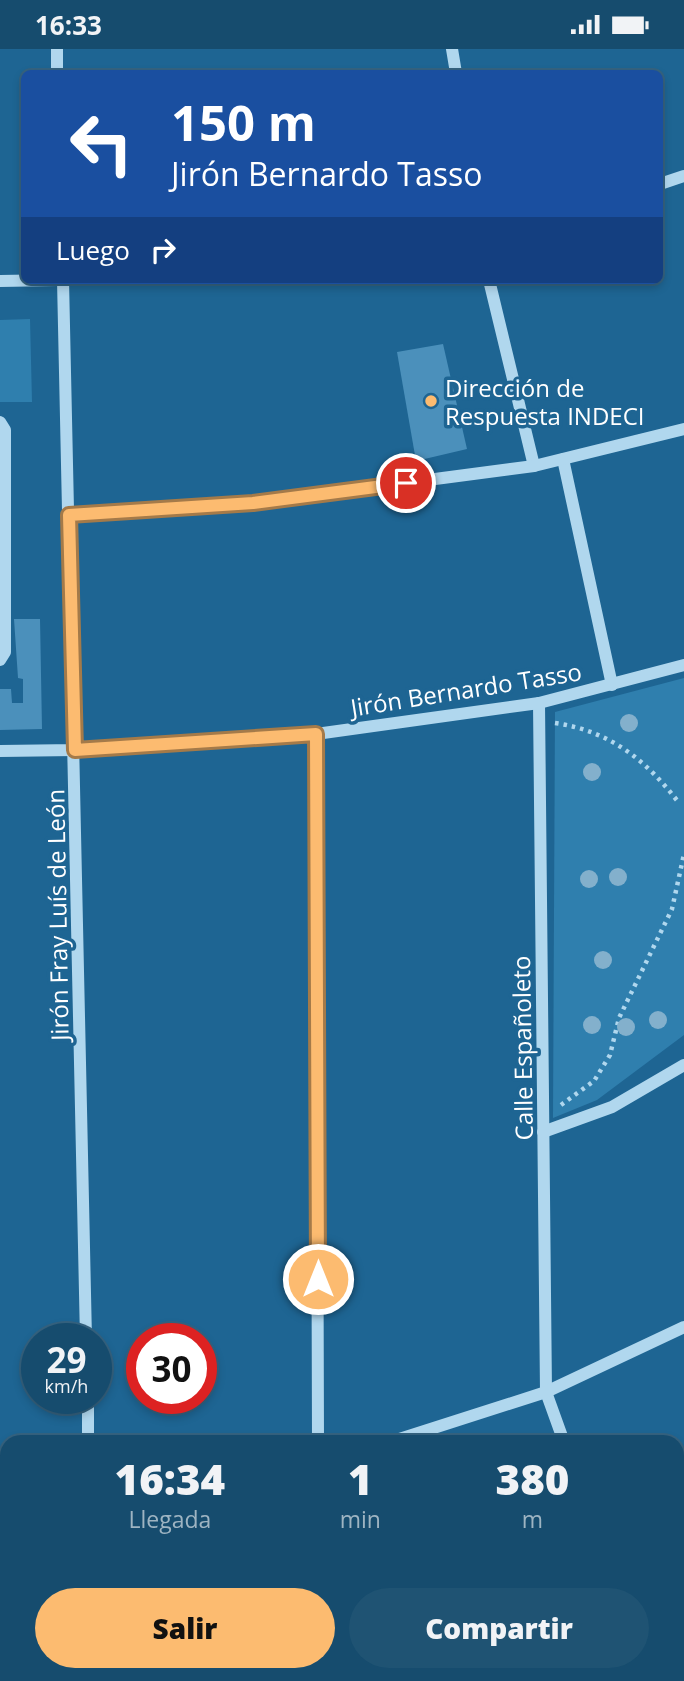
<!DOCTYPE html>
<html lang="es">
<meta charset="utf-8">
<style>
:root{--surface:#164c6e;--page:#1f5373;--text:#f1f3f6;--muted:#9eb4c2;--line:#356381;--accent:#fcbb70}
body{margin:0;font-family:"Open Sans",sans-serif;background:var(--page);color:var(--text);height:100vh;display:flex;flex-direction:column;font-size:26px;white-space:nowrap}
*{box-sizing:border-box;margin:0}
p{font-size:23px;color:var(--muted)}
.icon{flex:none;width:38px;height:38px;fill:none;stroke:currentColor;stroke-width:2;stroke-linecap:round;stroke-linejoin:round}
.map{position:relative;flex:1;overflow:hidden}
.drawer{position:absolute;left:0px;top:1386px;width:684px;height:247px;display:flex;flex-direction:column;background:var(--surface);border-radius:21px 21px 0 0;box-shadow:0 4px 10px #0003,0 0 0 2px var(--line)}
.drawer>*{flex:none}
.guide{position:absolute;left:21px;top:21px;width:642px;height:214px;border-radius:10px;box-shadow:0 4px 10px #0003,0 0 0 2px var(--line);background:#1a4fa0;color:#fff;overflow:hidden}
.speed{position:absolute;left:21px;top:1274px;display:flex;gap:14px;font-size:35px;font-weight:700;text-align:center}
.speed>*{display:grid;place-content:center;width:91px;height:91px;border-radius:50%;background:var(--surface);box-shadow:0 4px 10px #0003,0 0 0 2px var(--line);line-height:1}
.speed small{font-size:18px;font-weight:400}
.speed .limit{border:10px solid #d22;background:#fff;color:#111}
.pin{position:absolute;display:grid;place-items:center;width:60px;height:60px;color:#fff;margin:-30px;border:4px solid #fff;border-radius:50%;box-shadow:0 2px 7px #0007}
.me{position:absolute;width:77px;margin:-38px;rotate:0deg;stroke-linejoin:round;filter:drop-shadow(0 0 5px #0008)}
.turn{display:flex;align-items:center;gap:24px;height:147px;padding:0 35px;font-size:32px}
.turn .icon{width:91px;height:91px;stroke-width:2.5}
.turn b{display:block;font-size:49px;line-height:60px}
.then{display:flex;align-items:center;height:66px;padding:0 35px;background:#0003;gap:14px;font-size:26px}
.eta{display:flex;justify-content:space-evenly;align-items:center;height:119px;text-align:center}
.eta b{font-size:42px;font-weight:800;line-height:49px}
.cta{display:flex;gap:14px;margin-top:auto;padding:14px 35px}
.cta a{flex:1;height:80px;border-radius:42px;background:var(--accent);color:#111;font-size:28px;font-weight:800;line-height:80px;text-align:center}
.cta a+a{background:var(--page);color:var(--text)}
.status{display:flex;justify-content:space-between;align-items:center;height:49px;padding:0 35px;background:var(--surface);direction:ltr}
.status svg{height:19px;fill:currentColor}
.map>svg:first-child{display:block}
</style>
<div class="status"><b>16:33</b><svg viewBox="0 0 49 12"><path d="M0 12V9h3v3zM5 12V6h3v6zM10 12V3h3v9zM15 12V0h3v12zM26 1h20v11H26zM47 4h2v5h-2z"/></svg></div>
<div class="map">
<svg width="684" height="1632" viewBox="0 0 684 1632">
<rect width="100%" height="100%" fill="#1e6593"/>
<!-- green -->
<g fill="#2f7fae">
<polygon points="30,270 32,353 0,353 0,271"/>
<polygon points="684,629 684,986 597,1051 553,1069 555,663"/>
<polygon points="684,1583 684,1632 552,1632 570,1626 677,1626 677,1586"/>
</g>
<!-- building -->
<g fill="#4b90bb">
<polygon points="443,295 467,400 416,412 397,303"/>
<polygon points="14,570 40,570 42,680 0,681 0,640 11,640 12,654 23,654 23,630 18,629"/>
</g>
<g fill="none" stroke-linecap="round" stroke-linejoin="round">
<!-- path -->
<g stroke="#b0d7ee" stroke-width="4.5" stroke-dasharray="3.5 5" stroke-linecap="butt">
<path d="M555 674C610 682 646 711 679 754"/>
<polyline points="561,1056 594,1032 610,1006 619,969 672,860 684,805"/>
<polyline points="583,1632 586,1626"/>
</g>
<!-- minor -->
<g stroke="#b0d7ee" stroke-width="12">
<polyline points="57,0 57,24"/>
<polyline points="452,0 456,24"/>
<polyline points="660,135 684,127"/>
<polyline points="63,231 86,1290"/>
<polyline points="489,231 534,417"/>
<polyline points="0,232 57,231"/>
<polyline points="0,373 5,381 5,603 0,611"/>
<polyline points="563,410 612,636"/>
<polyline points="69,466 253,454 534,417 684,380"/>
<polyline points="539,654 546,1343 564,1393"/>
<polyline points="316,685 318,1393"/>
<polyline points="0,702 75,701 316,685 539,654 684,616"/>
<polyline points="543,1083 612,1058 684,1016"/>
<polyline points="88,1349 88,1393"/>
<polyline points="390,1393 546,1343 684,1278"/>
<polyline points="0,1448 7,1447"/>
<polyline points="90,1626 91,1632"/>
</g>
<!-- major -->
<g stroke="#f7fbff" stroke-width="18">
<polyline points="677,1559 684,1555"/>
<polyline points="472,1632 496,1626"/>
</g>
</g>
<!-- trees -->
<g fill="#83b0cc">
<circle cx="629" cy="674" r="9"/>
<circle cx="592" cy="723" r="9"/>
<circle cx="618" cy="828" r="9"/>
<circle cx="589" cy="830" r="9"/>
<circle cx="603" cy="911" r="9"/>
<circle cx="658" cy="971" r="9"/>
<circle cx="592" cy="976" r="9"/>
<circle cx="626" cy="978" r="9"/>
</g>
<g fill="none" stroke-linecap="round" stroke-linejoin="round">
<!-- route casing -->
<g stroke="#a47a49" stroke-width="18">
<polyline id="route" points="318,1230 316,685 75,701 69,466 253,454 406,434"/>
</g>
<!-- route -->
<use href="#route" stroke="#fcbb70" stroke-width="12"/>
</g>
<!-- markers -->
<circle fill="#fcbb70" stroke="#1e6593" stroke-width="2.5" cx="431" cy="352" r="7"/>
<g text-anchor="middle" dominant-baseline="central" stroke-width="7" stroke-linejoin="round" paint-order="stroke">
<!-- poi labels -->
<g font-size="24" fill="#fff" stroke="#1e6593" text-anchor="start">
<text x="445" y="338">Dirección de<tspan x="445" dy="28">Respuesta INDECI</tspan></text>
</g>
<!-- street labels -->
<g font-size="24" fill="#fff" stroke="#1e6593">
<text transform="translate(466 640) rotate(-9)">Jirón Bernardo Tasso</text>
<text transform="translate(57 866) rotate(-91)">Jirón Fray Luís de León</text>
<text transform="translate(522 999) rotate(-91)">Calle Españoleto</text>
</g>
</g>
</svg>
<div class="speed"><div>29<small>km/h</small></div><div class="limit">30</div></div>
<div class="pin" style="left:406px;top:434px;background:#d93025"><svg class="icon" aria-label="arrive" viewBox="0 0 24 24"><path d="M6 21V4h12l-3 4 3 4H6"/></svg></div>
<svg class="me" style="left:318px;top:1230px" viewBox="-20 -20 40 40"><circle r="17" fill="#fcbb70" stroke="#fff" stroke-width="3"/><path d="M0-11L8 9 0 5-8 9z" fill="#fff"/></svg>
<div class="guide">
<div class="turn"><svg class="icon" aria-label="left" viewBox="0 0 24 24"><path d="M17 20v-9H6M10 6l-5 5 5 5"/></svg><div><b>150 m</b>Jirón Bernardo Tasso</div></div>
<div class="then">Luego<svg class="icon" aria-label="right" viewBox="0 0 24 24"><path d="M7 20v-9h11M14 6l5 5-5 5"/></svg></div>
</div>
<section class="drawer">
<div class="eta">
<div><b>16:34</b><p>Llegada</p></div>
<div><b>1</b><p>min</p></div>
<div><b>380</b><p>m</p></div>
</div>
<div class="cta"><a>Salir</a><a>Compartir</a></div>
</section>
</div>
